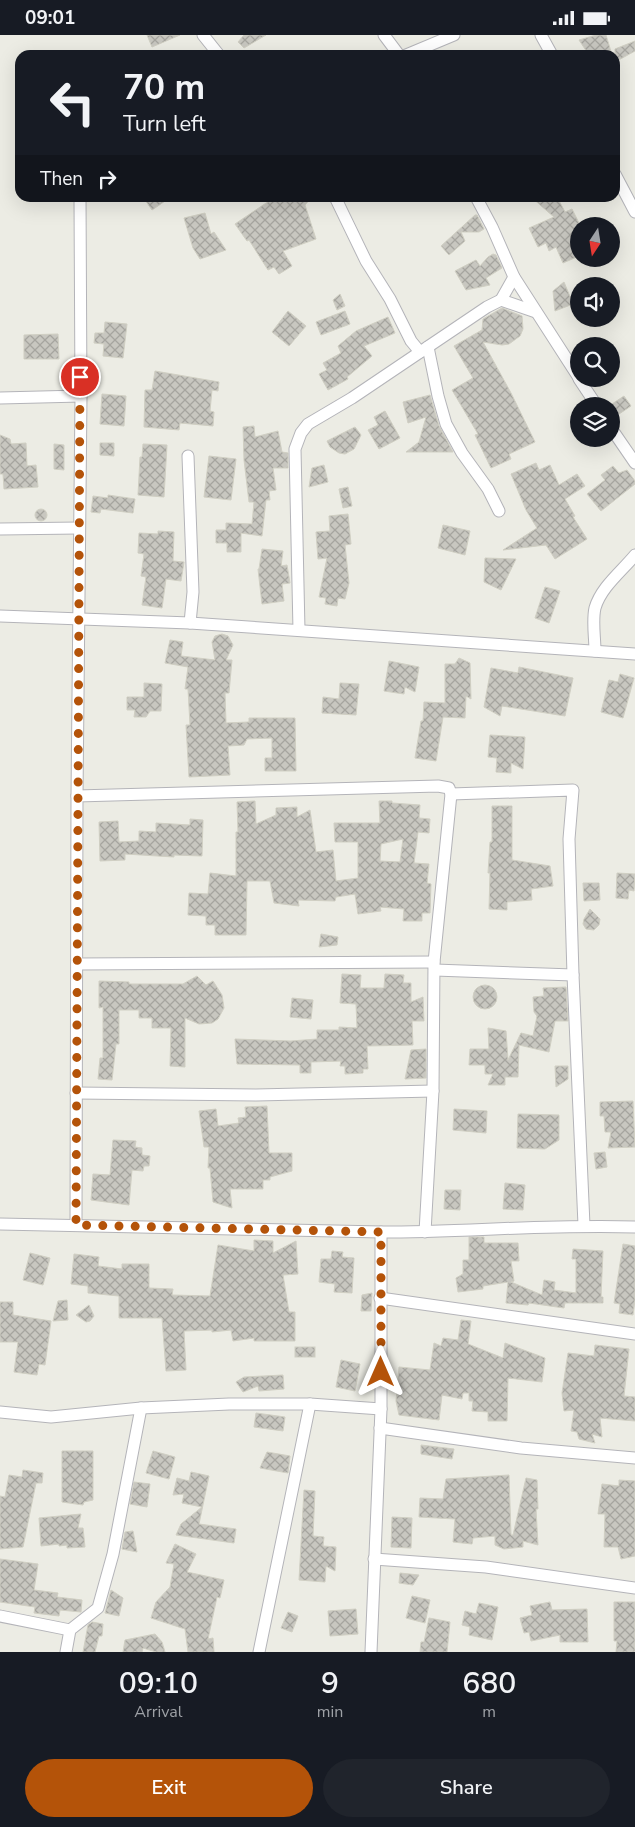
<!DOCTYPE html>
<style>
:root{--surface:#171b24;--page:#20242c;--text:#f1f3f6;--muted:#9ea1a6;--accent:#b45309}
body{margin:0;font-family:"Nunito Sans",sans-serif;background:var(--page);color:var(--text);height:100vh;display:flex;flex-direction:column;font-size:19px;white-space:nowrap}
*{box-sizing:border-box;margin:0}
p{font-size:16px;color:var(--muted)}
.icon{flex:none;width:28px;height:28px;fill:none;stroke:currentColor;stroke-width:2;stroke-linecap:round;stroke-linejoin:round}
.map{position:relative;height:1617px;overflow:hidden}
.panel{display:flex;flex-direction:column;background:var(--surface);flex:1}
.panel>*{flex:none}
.banner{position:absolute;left:15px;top:15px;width:605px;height:152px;border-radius:15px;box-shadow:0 5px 20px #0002;background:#171b24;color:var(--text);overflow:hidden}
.needle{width:32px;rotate:192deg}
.buttons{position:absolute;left:570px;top:182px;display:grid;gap:10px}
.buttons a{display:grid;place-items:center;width:50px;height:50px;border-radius:50%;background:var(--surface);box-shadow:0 5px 20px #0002;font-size:25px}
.pin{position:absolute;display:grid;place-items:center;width:42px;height:42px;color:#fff;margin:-21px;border:2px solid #fff;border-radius:50%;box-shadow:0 1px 5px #0007}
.me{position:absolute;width:55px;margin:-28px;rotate:0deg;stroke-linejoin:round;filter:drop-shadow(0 0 4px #0008)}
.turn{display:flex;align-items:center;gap:18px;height:105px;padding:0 25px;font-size:22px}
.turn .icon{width:65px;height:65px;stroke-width:2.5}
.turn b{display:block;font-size:35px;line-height:42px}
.then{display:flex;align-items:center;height:48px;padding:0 25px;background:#0003;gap:10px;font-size:19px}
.eta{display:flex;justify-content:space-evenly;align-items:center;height:85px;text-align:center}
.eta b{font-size:30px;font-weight:600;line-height:35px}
.cta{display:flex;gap:10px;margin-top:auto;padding:10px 25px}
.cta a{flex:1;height:58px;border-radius:30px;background:var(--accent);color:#fff;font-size:20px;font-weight:600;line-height:58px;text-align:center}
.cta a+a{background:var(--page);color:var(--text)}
.status{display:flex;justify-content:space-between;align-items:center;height:35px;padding:0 25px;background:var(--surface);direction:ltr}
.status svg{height:14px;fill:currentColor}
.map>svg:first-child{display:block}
</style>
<div class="status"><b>09:01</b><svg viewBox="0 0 49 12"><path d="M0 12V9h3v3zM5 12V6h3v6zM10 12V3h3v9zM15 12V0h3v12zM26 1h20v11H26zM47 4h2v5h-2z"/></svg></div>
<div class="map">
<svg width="635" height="1617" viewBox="0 0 635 1617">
<defs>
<pattern id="building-cross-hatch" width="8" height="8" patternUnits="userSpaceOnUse" patternTransform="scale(1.25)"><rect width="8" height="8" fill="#c8c7c0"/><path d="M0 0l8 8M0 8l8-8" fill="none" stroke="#a6a59f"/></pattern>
</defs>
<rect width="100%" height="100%" fill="#ecece4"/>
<!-- building -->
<g fill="url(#building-cross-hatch)" stroke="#d0cfc3" fill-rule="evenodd">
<polygon points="147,0 180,0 152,12"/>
<polygon points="244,0 266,0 244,13 238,7"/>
<polygon points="596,0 606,0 612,20 589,20 579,5"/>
<polygon points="635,6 635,16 615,27 615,14"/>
<polygon points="143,162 171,162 152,175"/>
<polygon points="275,162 312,162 305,170 316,204 283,216 292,231 279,239 274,232 268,235 249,205 247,206 235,189"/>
<polygon points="531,162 557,162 565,177 572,174 579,188 579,221 563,228 556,212 549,216 546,208 538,212 529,193 554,182"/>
<polygon points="205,178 211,199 214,197 226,215 200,224 193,213 184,183"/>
<polygon points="475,180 477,180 484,194 479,197 461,197 465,206 449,220 441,211"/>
<polygon points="493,219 496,220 502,233 486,243 490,250 466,255 455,236 476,225 480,231 488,222"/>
<polygon points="564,247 573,269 555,276 553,256"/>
<polygon points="340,259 345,271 337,275 333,265"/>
<polygon points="502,273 522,281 523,294 520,301 509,309 502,310 483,307 511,358 535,407 509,419 511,424 491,433 475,400 478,399 452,355 473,343 454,311 482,295 483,284"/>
<polygon points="288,276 306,291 289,311 272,297"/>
<polygon points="345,276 350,289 321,300 316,287"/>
<polygon points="388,282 395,298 364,311 372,321 347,342 348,344 328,355 319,339 327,335 323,328 341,318 338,311 356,296"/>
<polygon points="105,287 127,289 123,323 103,321 104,309 94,308 95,298 104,298"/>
<polygon points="58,299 59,324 24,324 24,300"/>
<polygon points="155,336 219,347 218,356 212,355 210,376 214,377 213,391 180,388 179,395 144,392 145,355 152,355"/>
<polygon points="102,359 126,361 124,391 100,389"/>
<polygon points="430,360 439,391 453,417 406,417 419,407 426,382 408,388 403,367"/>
<polygon points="624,361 631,371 619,379 612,369"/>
<polygon points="385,376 400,403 379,414 368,395 378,390 374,382"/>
<polygon points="254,391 255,402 278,396 282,417 288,418 288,433 273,433 276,455 269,456 270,465 266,465 262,501 241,498 241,517 227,517 227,508 216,508 216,495 226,495 226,488 252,489 254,467 249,467 244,425 243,392"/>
<polygon points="355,392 361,400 354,414 345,419 339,418 330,412 327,406"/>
<polygon points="0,400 10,404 11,409 26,408 27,431 36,430 38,452 4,454 3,439 0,439"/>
<polygon points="100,408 114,408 114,421 100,420"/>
<polygon points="54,409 64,410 64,435 54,434"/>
<polygon points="143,409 167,410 164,462 138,460 140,422 142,422"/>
<polygon points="209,421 236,424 231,465 204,462"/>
<polygon points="536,428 539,435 550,430 559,450 577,439 585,451 565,464 575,481 573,482 587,504 555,524 546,510 503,515 537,493 526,475 511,439"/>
<polygon points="324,430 328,447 309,452 312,433"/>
<polygon points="613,431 619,438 627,435 635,446 635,449 601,476 587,459 605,445 601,440"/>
<polygon points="348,452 352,471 343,473 339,454"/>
<polygon points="108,460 135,464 133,478 101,474 100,478 91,477 93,461 108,463"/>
<circle cx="41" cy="480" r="6"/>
<polygon points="348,479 351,509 345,510 349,548 345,564 338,563 337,571 325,569 326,563 319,562 327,523 318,524 316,497 330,496 329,481"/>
<polygon points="443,490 470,496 465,520 438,513"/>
<polygon points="158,496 174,497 173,526 184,527 181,546 166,544 162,573 142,570 146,542 141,541 144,519 138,518 139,498 158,499"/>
<polygon points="262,514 283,516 281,531 287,530 290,548 282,549 284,566 262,569 258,534 259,534"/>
<polygon points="485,523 516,524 501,555 484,547"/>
<polygon points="545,552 560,556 549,588 535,583"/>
<polygon points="222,599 228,601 233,610 226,625 232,625 229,658 225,658 226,688 249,687 249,683 295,683 296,736 265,736 265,723 272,723 272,703 247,704 244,710 228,711 230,740 189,742 186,690 190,690 188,654 185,654 188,632 165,628 170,605 183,607 181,621 215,625 212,607 215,601"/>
<polygon points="459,623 470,628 471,664 466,661 465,683 443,682 436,726 415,723 421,686 423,686 424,667 445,668 445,629 455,629"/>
<polygon points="389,626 419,632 415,657 405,652 404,659 384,656"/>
<polygon points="519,632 573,643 565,681 502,671 500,681 484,672 491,633 518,638"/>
<polygon points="620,639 634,643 623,683 601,677 609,645 618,647"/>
<polygon points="144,648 162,649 161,676 150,676 146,682 134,682 135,675 127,675 127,662 144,662"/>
<polygon points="340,648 359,649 356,680 322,678 323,662 339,664"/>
<polygon points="490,700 525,702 523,734 511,728 511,738 496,737 497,723 488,722"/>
<path d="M255 766 256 789 276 780V773L297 772V782L310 775 316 817 333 815 336 846 358 843V807H335L334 788H380L379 766H392V768L420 770 419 783 430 784 429 798 418 797 414 828 429 829 427 848 431 849 430 878H422V886H403L404 874 380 872 381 876 358 879 355 859 336 862 335 866 298 865 299 871 274 868 270 846H247L246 900H215V890H206V881L188 880 189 858 208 859 210 838 236 841V797H238L237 767ZM403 804 400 827 380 826 381 809Z"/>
<polygon points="492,771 512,771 512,825 550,831 553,851 531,854 532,865 507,867 507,875 489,874 490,838 488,838 490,807 492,807"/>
<polygon points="190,784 203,785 202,821 174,820 174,822 125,819 125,825 100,826 99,787 118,786 119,807 139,806 139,796 156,797 156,788 190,790"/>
<polygon points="617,838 635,839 634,856 629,855 628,864 616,863"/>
<polygon points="583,848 599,848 600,865 584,866"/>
<polygon points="590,874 600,884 599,890 594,895 586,894 583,889 584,884"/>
<polygon points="321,899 338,902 337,910 319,912"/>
<polygon points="342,939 361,940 360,953 384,953 385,939 404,940 403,948 411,948 411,967 423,962 424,986 412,986 413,1010 367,1011 368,1034 363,1034 363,1038 345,1039 345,1031 340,1031 341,1026 311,1027 311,1038 300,1038 300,1030 237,1029 235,1004 291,1006 317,1004 317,995 339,995 339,992 357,993 356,969 340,968"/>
<polygon points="197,941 206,950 213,946 222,960 224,973 218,984 212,988 199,989 185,983 185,1032 170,1031 171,993 152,993 152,983 139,983 139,975 119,975 119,1009 116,1009 112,1045 98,1044 100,1023 103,1023 103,972 99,973 99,946 129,947 129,949 183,949"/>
<circle cx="485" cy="962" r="12"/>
<polygon points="566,952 568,986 555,986 549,1017 519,1010 518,1042 505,1042 505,1050 488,1050 493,1039 485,1039 485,1030 469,1030 470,1014 489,1014 488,993 506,996 508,1025 521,998 533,1001 537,981 534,977 533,962 544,961 543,953"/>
<polygon points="292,963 313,965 311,984 290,982"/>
<polygon points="426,1014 426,1043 405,1044 411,1015"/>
<polygon points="555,1031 568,1031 568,1044 556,1052"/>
<polygon points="633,1066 635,1112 608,1113 611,1097 605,1097 604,1081 600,1081 600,1067"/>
<polygon points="267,1071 269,1118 292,1118 292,1136 270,1142 270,1145 263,1145 263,1154 230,1154 232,1173 213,1167 210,1133 208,1133 209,1112 204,1112 199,1076 216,1074 218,1091 239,1088 238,1083 246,1082 245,1072"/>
<polygon points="454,1074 487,1076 486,1098 453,1095"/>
<polygon points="518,1079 559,1080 559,1105 545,1114 517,1113"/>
<polygon points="113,1105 136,1106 135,1112 142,1113 142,1120 150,1121 149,1131 144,1131 143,1136 132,1135 129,1170 91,1165 93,1139 110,1140"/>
<polygon points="605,1117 607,1132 596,1134 594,1118"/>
<polygon points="505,1148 525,1150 523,1175 503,1174"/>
<polygon points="445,1155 461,1155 460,1175 444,1174"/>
<polygon points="469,1202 484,1202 484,1208 518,1208 519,1226 511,1226 514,1246 511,1247 542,1260 544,1245 555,1247 554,1255 576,1258 576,1224 572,1224 573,1214 603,1216 601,1262 603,1262 603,1268 565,1268 564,1273 529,1268 528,1270 506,1268 508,1247 483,1251 483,1254 458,1257 456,1243 463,1239 463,1225 469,1225"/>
<polygon points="254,1205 273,1206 273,1218 296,1206 298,1239 283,1240 289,1277 295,1277 295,1306 254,1306 254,1303 233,1306 231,1295 212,1297 212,1295 184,1296 186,1335 166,1336 162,1283 119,1283 119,1261 88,1258 88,1251 71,1249 74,1219 99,1222 98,1231 122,1234 122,1229 149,1229 149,1253 173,1254 172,1260 210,1261 218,1210 254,1216"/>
<polygon points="623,1209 635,1211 635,1265 633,1280 619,1278 620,1269 614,1268"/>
<polygon points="332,1216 343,1217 342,1222 354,1223 352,1258 334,1257 335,1249 319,1247 321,1224 331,1224"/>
<polygon points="30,1218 50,1223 43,1250 23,1245"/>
<polygon points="372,1258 371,1276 361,1276 362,1260"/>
<polygon points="67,1265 68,1285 53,1286 58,1266"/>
<polygon points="0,1267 13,1267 13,1280 51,1286 45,1330 39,1329 37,1340 14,1337 18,1307 0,1307"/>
<polygon points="89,1270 94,1281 90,1286 86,1287 76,1280"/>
<polygon points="461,1285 471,1286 468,1309 503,1323 505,1308 545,1323 542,1347 508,1343 507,1386 488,1386 488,1377 472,1376 473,1366 469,1366 469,1358 463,1358 462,1364 442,1360 439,1385 399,1380 396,1366 399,1332 430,1335 434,1308 441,1311 443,1303 458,1305"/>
<polygon points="595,1310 629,1314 624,1361 635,1362 635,1386 600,1383 602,1402 592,1399 595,1408 579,1404 577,1397 571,1396 574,1375 564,1376 562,1358 568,1318 594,1321"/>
<rect x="295" y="1312" width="20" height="10"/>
<polygon points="341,1325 360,1329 355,1356 336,1352"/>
<polygon points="283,1340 284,1354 259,1356 258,1351 243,1357 236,1347 244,1342"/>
<polygon points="256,1378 285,1382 283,1396 254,1392"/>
<polygon points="421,1410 454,1414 452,1424 421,1419"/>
<polygon points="62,1416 93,1416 93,1465 84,1467 83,1470 62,1467"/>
<polygon points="153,1416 175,1422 169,1444 146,1438"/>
<polygon points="267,1417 290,1421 288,1438 260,1433"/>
<polygon points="23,1435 43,1438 42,1448 36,1448 23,1512 0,1514 0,1461 5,1462 9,1440 22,1442"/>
<polygon points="191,1437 209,1441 199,1489 236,1494 234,1508 176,1500 181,1489 202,1472 182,1468 184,1459 173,1460 177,1443 189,1446"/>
<polygon points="509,1440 511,1500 513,1500 526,1443 537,1445 538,1474 536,1474 538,1510 523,1506 523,1512 504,1514 495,1510 495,1501 473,1503 472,1509 453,1507 455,1484 419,1482 420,1463 443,1464 446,1444"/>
<polygon points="619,1445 635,1446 635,1521 621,1524 618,1512 604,1512 605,1479 598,1479 602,1449 619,1451"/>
<polygon points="134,1447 150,1449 147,1472 130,1469"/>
<polygon points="304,1455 315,1456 313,1501 324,1502 323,1511 336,1512 335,1536 326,1531 325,1547 299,1545"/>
<polygon points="81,1479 78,1493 83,1493 85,1512 67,1513 67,1510 59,1511 59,1509 41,1511 39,1483"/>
<polygon points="392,1482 412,1483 411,1513 391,1512"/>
<polygon points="133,1496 137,1517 122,1514 125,1497"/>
<polygon points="175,1509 196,1519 187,1537 224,1545 220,1563 217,1562 208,1604 213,1603 214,1617 188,1617 185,1594 151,1583 156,1567 170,1552 174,1529 166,1528"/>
<polygon points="0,1524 38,1529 34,1555 58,1558 57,1562 82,1565 81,1577 60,1575 59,1581 34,1578 35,1572 0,1567"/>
<polygon points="400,1538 419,1540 413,1550 399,1548"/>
<polygon points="111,1555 123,1563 119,1581 105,1578"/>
<polygon points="412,1561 430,1565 425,1588 406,1583"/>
<polygon points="550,1567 552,1575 587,1574 588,1607 560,1607 560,1600 531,1606 529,1597 524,1598 520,1583 532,1580 530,1571"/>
<polygon points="614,1567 635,1567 635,1617 616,1617 617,1606 614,1606"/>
<polygon points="479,1568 498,1572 492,1605 469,1600 470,1592 462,1590 465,1576 476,1579"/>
<polygon points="356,1574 358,1599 330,1601 328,1576"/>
<polygon points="288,1577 298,1581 292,1597 281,1593"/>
<polygon points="429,1583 450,1587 447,1617 420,1617 421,1607 424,1607"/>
<polygon points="92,1587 103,1589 102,1601 99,1601 95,1617 83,1617 88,1590"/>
<polygon points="155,1599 162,1607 165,1617 156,1617 143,1613 142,1617 123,1617 125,1605"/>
</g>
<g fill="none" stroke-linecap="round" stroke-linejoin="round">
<!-- minor casing -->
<g stroke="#b4b4b9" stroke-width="13">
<g id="minor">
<polyline points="203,0 219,20"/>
<polyline points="384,0 399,20"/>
<polyline points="541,0 552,20"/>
<polyline points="406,20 454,0"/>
<polyline points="615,139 635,177"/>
<polyline points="335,162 366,226 390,264 411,306 420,317"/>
<polyline points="476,162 492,192 514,242 579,343"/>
<polyline points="501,265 536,277"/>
<polyline points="428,312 438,361 446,389 462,418 488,454 499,476"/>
<polyline points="579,344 597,371"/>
<polyline points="0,363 81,361"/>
<polyline points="611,393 635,428"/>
<polyline points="188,421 193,557 190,588"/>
<polyline points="0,494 79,493"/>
<polyline points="0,581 190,588 635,619"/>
<polyline points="299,595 295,414 301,398 308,389 352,363 487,272 501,265 514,242"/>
<path d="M595 616C595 603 592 586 595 573 601 552 622 536 635 520"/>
<polyline points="451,759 573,755 569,804 573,940 584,1190"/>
<polyline points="77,761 438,751 449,753 451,759 434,927 433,1056 425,1197"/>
<polyline points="77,929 434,927"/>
<polyline points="435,935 573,940"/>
<polyline points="76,1058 256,1060 433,1056"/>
<path d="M0 1189 381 1197C466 1197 550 1189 635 1192"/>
<polyline points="76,1190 77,761 81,361 80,162"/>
<polyline points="380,1263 635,1299"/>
<polyline points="0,1377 51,1382 141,1373 229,1369 310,1369 381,1374"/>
<polyline points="380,1393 521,1413 635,1423"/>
<polyline points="374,1524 486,1532 635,1553"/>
<polyline points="0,1581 70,1595"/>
<polyline points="66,1617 70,1595 98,1573 113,1519 141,1373"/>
<polyline points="259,1617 310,1369"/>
<polyline points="371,1617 381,1374 381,1197"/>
</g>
</g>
<!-- minor -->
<use href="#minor" stroke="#fff" stroke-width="11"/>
</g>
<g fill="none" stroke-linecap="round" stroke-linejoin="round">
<!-- route -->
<polyline stroke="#b45309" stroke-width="9" stroke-dasharray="0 16.2" points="80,342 76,1190 381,1197 381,1337"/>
</g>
</svg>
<div class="buttons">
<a><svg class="needle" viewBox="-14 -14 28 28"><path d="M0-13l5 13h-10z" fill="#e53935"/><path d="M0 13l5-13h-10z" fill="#9ea1a6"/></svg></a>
<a><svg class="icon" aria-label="sound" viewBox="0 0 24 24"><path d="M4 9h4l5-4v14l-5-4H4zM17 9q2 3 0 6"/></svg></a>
<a><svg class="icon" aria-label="search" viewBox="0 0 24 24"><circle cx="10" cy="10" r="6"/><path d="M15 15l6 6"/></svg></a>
<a><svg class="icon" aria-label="layers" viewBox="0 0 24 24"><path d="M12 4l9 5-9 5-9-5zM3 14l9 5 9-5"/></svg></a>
</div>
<div class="pin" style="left:80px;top:342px;background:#d93025"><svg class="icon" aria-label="arrive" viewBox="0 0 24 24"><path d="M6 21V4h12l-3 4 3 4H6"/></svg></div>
<svg class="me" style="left:381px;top:1337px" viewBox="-20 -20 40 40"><path d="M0-17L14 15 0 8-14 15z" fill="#b45309" stroke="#fff" stroke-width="4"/></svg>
<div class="banner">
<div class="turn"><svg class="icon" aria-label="left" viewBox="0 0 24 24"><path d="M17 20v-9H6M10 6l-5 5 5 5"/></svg><div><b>70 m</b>Turn left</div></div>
<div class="then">Then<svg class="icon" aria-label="right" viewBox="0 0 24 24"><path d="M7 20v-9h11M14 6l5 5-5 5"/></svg></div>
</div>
</div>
<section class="panel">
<div class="eta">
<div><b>09:10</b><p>Arrival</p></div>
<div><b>9</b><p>min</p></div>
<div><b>680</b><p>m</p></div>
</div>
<div class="cta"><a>Exit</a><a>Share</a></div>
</section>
